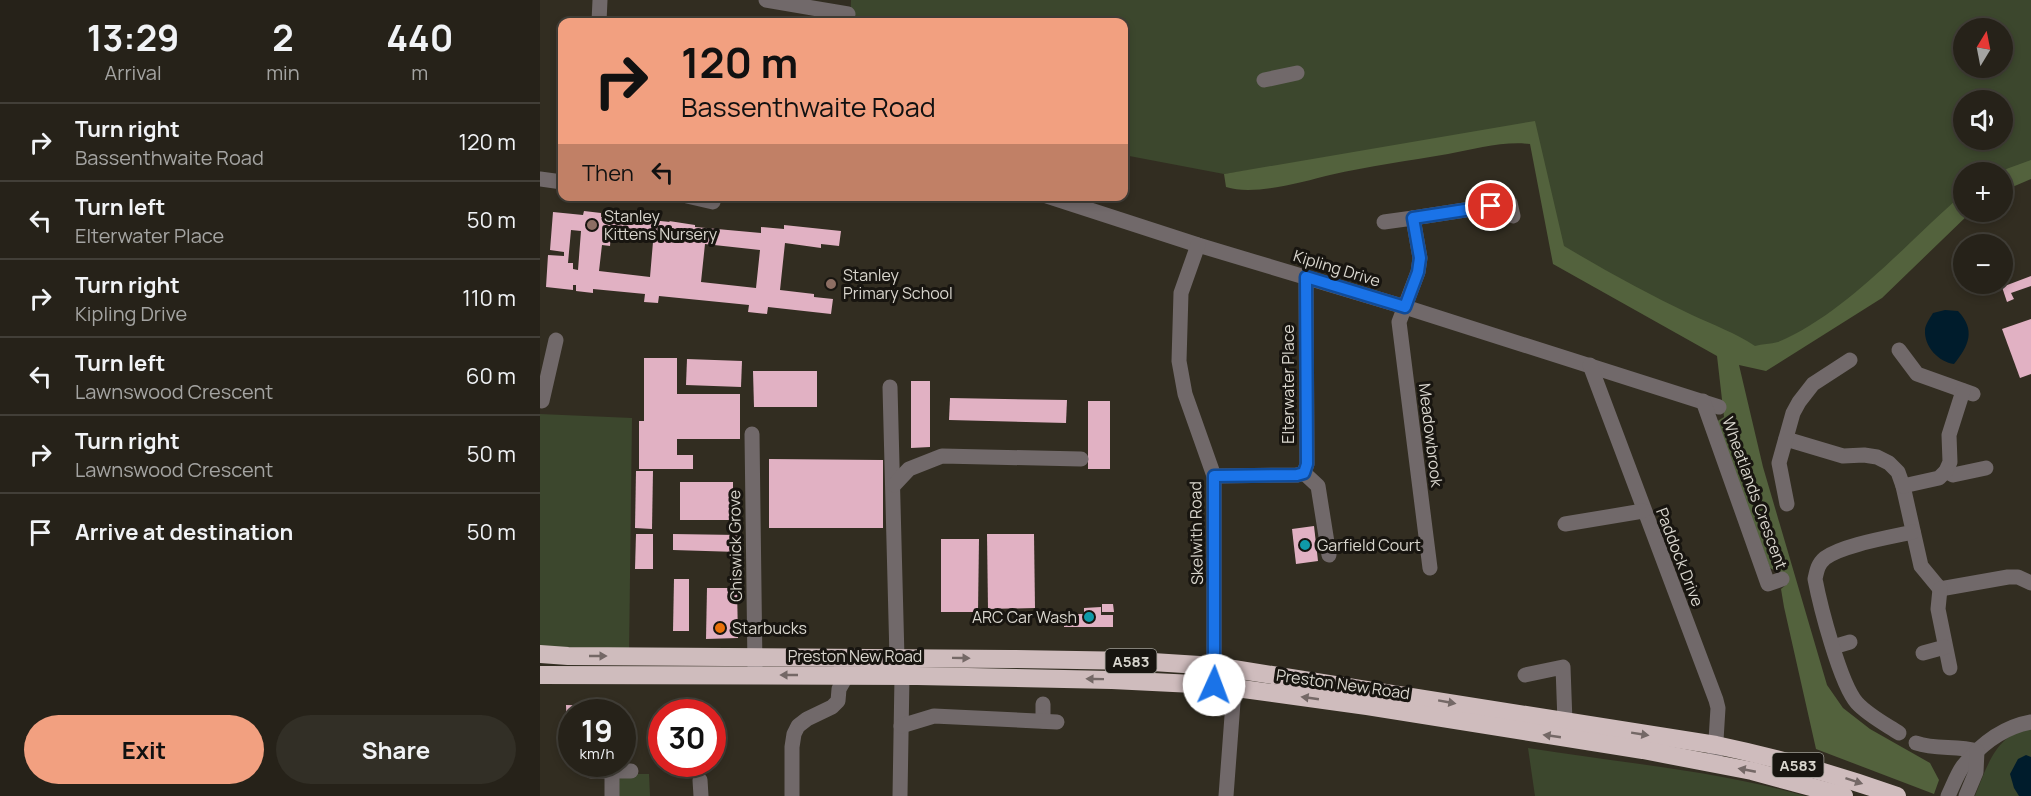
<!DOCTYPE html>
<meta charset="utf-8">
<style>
:root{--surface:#262219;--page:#322f26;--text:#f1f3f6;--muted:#a4a4a2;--line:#423f38;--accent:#f2a080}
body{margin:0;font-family:Manrope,sans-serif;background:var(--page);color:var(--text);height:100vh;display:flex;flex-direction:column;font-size:22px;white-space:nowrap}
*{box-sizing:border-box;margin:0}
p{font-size:20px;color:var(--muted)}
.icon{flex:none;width:33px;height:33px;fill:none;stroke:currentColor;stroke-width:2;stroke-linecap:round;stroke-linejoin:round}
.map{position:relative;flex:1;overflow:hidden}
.side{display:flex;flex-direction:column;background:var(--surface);width:540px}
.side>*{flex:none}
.banner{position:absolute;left:18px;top:18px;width:570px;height:183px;border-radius:12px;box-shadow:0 3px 9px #0003,0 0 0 2px var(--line);background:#f2a080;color:#111;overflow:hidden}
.needle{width:39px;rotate:10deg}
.fabs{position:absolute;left:1413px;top:18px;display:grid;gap:12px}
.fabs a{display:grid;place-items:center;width:60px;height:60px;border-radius:50%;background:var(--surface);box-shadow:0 3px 9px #0003,0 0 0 2px var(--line);font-size:30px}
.speed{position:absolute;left:18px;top:699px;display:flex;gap:12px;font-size:30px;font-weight:700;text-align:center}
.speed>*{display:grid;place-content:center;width:78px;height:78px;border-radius:50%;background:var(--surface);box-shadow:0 3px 9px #0003,0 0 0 2px var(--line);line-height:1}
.speed small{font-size:15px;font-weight:400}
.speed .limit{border:9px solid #d22;background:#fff;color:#111}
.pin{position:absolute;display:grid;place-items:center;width:51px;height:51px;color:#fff;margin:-26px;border:3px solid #fff;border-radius:50%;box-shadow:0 2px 6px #0007}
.me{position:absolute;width:66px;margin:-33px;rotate:2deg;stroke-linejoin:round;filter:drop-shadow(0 0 4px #0008)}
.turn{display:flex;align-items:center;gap:21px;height:126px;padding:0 24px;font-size:27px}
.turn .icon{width:78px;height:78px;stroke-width:2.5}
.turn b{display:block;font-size:42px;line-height:51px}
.then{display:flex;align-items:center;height:57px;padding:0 24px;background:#0003;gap:12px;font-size:22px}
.eta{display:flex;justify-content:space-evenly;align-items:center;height:102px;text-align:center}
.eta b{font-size:36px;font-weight:700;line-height:42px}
.action{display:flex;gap:12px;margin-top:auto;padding:12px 24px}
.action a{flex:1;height:69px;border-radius:36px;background:var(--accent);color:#111;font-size:24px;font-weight:700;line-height:69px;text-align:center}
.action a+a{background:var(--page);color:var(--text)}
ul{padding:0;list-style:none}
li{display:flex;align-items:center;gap:18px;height:78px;padding:0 24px;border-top:2px solid var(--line)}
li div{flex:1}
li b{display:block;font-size:22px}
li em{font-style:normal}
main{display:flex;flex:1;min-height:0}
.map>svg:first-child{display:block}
</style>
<main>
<section class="side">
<div class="eta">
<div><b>13:29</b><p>Arrival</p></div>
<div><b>2</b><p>min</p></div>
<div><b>440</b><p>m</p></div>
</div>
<ul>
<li><svg class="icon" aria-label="right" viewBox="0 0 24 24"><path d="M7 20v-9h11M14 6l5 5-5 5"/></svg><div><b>Turn right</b><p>Bassenthwaite Road</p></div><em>120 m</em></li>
<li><svg class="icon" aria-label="left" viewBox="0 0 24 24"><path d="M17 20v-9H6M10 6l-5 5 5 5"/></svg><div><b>Turn left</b><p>Elterwater Place</p></div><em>50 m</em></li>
<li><svg class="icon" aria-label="right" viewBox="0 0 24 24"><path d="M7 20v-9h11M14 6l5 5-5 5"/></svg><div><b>Turn right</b><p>Kipling Drive</p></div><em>110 m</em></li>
<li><svg class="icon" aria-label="left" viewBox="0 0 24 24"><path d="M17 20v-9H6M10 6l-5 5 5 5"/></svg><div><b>Turn left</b><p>Lawnswood Crescent</p></div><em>60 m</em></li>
<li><svg class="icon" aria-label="right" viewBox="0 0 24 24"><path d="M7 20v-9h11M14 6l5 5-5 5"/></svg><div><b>Turn right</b><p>Lawnswood Crescent</p></div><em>50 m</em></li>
<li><svg class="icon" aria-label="arrive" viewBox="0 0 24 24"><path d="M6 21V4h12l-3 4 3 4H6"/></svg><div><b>Arrive at destination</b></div><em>50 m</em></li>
</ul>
<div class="action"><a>Exit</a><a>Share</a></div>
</section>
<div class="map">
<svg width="1491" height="796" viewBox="0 0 1491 796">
<rect width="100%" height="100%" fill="#322d21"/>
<!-- green -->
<g fill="#3c472d" fill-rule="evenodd">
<path d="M311 0H1491V173L1424 172V212L1340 296 1217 358 1015 258 990 129 684 174 584 155V120L587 108 584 107V22H310ZM1424 28H1462V68H1424ZM1424 100H1462V140H1424Z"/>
<polygon points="0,414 92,418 89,656 0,654"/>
<path d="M1491 729V796H1435C1446 769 1456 732 1491 729Z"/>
<path d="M988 748C1081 763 1174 770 1265 796H995Z"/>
<polygon points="76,774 109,774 110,796 76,796"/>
</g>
<!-- forest -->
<g fill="#53623d">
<path d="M995 121 1024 246C1066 271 1108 294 1152 315 1174 325 1195 333 1215 346 1222 344 1231 344 1238 342 1307 313 1367 242 1423 194L1424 212H1431L1342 298 1226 371 1199 365 1223 467 1287 685 1303 708 1330 729 1390 763 1399 780 1394 794 1276 749 1244 607 1241 589 1248 583 1244 572H1237L1230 568 1176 422 1184 417 1177 356 1013 264 990 144C963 141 935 149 908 154 868 161 829 166 790 175 762 182 714 196 686 187L684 174Z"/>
<polygon points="1491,160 1491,179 1463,191 1462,172 1458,172"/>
</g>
<!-- water -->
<g fill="#001c2c">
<path d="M1405 310 1418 311C1436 330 1429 346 1414 364 1399 362 1384 347 1385 330 1385 325 1390 318 1393 313Z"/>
<polygon points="1486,755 1491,757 1491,796 1479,796 1474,788 1470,774 1478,759"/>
</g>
<!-- building -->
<g fill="#e1b1c3" fill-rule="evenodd">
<path d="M44 211 61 213V217H63L64 215 130 222 129 221 155 225V227L221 233V227L244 229V225L301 231 299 246 281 244V248L245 243 240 290 274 294V297L293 299 291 314 228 307 227 314 208 312 209 305 119 296 118 303 104 302 105 294 53 289V293L36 291V285H33V290L6 287 8 255 24 256V252L10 250 13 212 43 215ZM31 230 41 231 38 270 33 269V263H28ZM71 234 110 238V242H113L110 277 59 271 62 245 70 246ZM165 244 220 250 216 288 161 282Z"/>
<polygon points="1491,276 1491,286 1471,293 1474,299 1467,302 1462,287"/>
<polygon points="1491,319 1491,374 1480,378 1462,329"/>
<polygon points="104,358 137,358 137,394 200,394 200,439 137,439 137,455 153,455 153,469 99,469 99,421 104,421"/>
<polygon points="147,359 202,361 201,387 146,385"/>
<polygon points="213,371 277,371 277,407 214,407"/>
<polygon points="371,381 390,381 390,447 371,448"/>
<polygon points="410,398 527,400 526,423 409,420"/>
<rect x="548" y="401" width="22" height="68"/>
<polygon points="229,459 343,460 343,528 229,528"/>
<polygon points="96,471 113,471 112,529 95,528"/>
<rect x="140" y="482" width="53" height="38"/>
<polygon points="774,526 778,561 756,564 752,529"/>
<polygon points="96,534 113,534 113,569 95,569"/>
<polygon points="133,534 198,535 198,552 133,550"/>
<polygon points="447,534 494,534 495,608 448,609"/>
<polygon points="401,539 439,539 438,612 401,612"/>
<polygon points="134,579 149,579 149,631 133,631"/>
<polygon points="167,588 197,588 198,638 166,639"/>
<polygon points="562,604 573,604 574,612 562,612"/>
<polygon points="561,607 561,615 573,615 573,627 524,627 524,614 544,614 544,608"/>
<polygon points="26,705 72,706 72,712 32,712 32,731 27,731"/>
<polygon points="116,731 122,731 122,760 115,760"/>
</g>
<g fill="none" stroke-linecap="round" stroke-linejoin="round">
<!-- minor -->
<g stroke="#71696a" stroke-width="15">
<polyline points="226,0 308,14"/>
<polyline points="59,22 60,0"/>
<polyline points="724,80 757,73"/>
<polyline points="0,179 22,182"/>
<polyline points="147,196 173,202"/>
<polyline points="507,196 658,245 865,307 1179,407"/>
<polyline points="844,222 873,218"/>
<polyline points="658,245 641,293 639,361 645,394 674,476 674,677"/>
<polyline points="1359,350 1377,374 1433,394"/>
<polyline points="1050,365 1176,700 1178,708 1175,756"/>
<polyline points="350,387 357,658 362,676 360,796"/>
<polyline points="2,401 16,340"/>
<polyline points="1163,401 1228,584 1242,579"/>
<polyline points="212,434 215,668"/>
<polyline points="1246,439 1303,456 1324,455 1337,457 1349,463 1358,472 1363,486 1381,566 1400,589 1468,577 1478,577 1491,583"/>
<polyline points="1406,471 1413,475 1446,468"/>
<polyline points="764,473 767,464 766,277"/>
<polyline points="764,473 778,486 789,555"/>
<polyline points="674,476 757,475 764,473"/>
<polyline points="354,485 369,469 402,456 541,459"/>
<polyline points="1363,486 1399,478 1406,471 1410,462 1409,435 1423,391"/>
<polyline points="1247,504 1239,463 1253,413 1259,402 1273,384 1310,360"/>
<polyline points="1025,524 1103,511"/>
<polyline points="890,568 859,322 878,272 880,258 873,218 970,203 973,216"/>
<polyline points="1400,589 1398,609 1410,668"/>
<polyline points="1293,647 1310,642"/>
<polyline points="1383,653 1405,647"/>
<polyline points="985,675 1023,667 1025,722"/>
<polyline points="503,721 503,704"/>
<polyline points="361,726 394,716 517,722"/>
<path d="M1359 733C1345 724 1328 715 1317 703 1300 684 1280 605 1275 579 1277 570 1278 564 1285 558 1302 545 1351 537 1373 532"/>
<path d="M1376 743C1396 750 1417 745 1437 751"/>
<polyline points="51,771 91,771"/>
<polyline points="72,771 72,796"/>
<polyline points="160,780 161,796"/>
<polyline points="252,796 252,747 254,734 258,726 267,719 292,707 298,701 299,689 307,675 301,669"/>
<polyline points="686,796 695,676"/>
<path d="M1408 796C1413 786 1417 774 1423 766 1441 744 1463 727 1491 722"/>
<polyline points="1426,796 1436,772 1437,751"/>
</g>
<!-- highway -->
<g stroke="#cfbcbd" stroke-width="18">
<path d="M0 654 28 656 471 659 597 661 675 666 1176 745C1238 758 1298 775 1357 796"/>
<polyline points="0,675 377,676 572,680 674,685 827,706 1103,750 1212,771 1304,796"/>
</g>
</g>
<!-- one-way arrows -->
<defs><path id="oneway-solid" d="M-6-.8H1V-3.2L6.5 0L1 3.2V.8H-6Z" transform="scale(1.5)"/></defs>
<g fill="#746866">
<use href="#oneway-solid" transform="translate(58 656)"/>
<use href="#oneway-solid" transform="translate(421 658) rotate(1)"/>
<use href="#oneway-solid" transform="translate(249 675) rotate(-180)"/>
<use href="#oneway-solid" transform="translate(555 679) rotate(-179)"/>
<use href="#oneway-solid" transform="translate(770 698) rotate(-172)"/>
<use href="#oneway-solid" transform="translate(907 702) rotate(10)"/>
<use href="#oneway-solid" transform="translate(1100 734) rotate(9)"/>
<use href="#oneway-solid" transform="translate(1012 736) rotate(-172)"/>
<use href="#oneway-solid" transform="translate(1207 770) rotate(-169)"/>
<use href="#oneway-solid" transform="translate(1314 781) rotate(18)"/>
</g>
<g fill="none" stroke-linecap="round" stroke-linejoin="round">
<!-- route casing -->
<g stroke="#114b97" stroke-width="15">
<polyline id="route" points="674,685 674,476 757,475 764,473 767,464 766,277 865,307 878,272 880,258 873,218 951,206"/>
</g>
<!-- route -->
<use href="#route" stroke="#1a73e8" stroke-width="10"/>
</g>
<!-- markers -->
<g fill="#8d6e63" stroke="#181510" stroke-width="2">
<circle cx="52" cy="225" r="6"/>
<circle cx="291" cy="284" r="6"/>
</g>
<g fill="#0f9aa8" stroke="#181510" stroke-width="2">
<circle cx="765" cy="545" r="6"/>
<circle cx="549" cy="617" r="6"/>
</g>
<circle fill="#e8710a" stroke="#181510" stroke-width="2" cx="180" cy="628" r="6"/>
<g text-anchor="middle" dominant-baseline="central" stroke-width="6" stroke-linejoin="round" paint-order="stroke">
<!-- shield labels -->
<g fill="#181510" stroke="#9f9c95" stroke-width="1.5">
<rect x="565.5" y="649" width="51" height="24" rx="4.5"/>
<rect x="1232.5" y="753" width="51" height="24" rx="4.5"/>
</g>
<g font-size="15" font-weight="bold" fill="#d9d6ce">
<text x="591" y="661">A583</text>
<text x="1258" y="765">A583</text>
</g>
<!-- poi labels -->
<g font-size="16" fill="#d9d6ce" stroke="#181510" text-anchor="start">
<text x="64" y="216">Stanley<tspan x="64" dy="18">Kittens Nursery</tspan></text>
<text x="303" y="275">Stanley<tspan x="303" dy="18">Primary School</tspan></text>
<text x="777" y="545">Garfield Court</text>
<text x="537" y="617" text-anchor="end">ARC Car Wash</text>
<text x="192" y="628">Starbucks</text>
</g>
<!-- street labels -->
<g font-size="16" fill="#d9d6ce" stroke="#181510">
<text transform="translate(797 268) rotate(17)">Kipling Drive</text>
<text transform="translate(748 384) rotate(-90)">Elterwater Place</text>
<text transform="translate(891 435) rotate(83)">Meadowbrook</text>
<text transform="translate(1215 493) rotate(70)">Wheatlands Crescent</text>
<text transform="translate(656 533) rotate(-91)">Skelwith Road</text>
<text transform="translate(195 546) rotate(-91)">Chiswick Grove</text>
<text transform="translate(1140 557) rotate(69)">Paddock Drive</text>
<text x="315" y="656">Preston New Road</text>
<text transform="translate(803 684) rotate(8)">Preston New Road</text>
</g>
</g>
</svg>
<div class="fabs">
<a><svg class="needle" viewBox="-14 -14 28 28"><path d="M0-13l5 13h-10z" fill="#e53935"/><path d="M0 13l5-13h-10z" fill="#a4a4a2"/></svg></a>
<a><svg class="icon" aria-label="sound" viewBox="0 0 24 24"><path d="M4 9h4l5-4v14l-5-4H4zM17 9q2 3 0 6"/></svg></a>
<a>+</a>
<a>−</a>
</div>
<div class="speed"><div>19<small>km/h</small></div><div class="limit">30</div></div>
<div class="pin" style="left:951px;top:206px;background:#d93025"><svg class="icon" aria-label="arrive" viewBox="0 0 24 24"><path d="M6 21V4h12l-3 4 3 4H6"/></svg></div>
<svg class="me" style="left:674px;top:685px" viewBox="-20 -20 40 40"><circle r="19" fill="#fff"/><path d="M0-13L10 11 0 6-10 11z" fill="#1a73e8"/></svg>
<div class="banner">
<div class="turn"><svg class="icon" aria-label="right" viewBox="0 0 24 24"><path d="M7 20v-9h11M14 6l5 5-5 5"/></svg><div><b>120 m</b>Bassenthwaite Road</div></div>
<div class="then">Then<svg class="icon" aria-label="left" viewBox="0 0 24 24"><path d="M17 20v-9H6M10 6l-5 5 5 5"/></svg></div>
</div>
</div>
</main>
